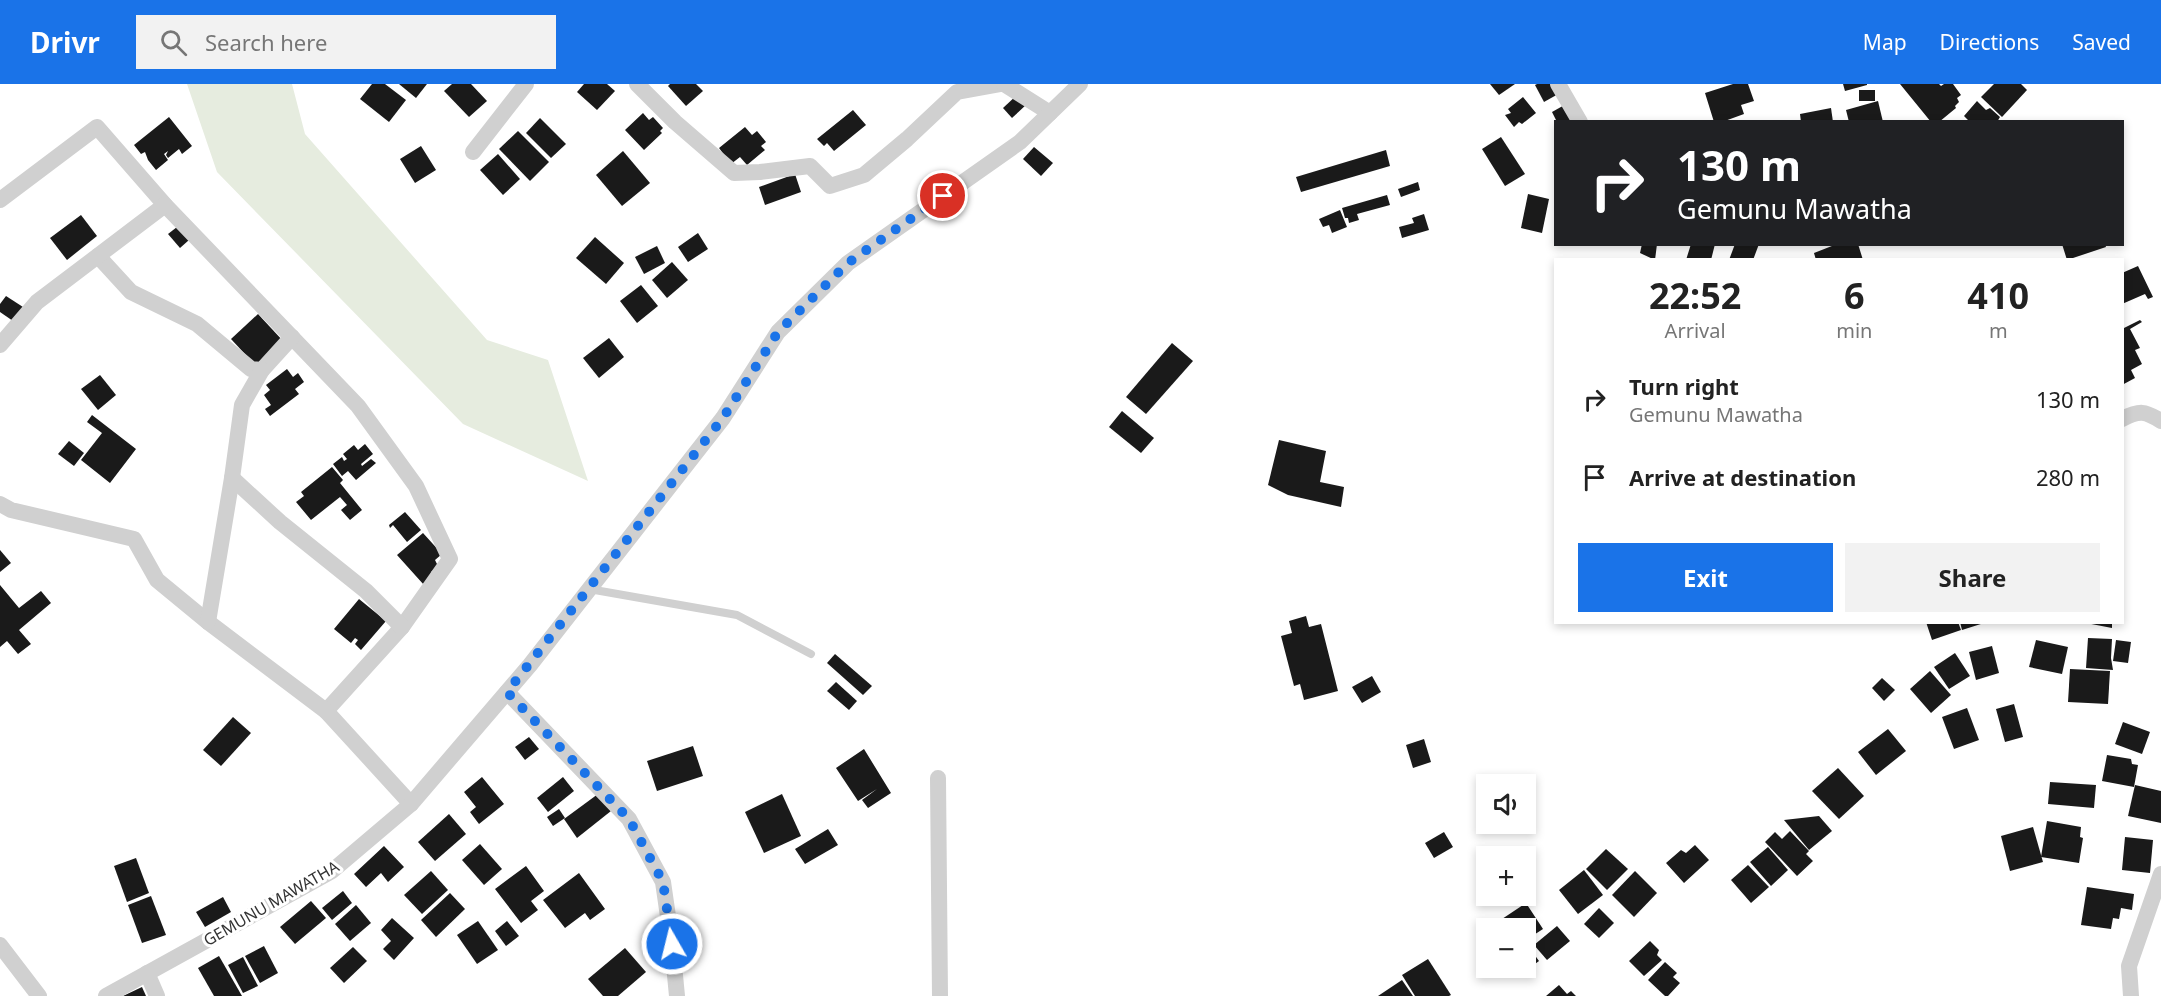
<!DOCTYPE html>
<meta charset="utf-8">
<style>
:root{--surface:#fff;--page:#f2f2f2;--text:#222;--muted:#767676;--accent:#1a73e8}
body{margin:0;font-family:"Noto Sans",sans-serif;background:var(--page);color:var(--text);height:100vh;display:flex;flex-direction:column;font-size:22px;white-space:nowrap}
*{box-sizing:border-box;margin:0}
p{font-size:20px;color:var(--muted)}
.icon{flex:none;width:33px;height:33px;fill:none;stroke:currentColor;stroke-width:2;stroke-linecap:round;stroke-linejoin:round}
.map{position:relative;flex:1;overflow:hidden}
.side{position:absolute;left:1554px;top:174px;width:570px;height:366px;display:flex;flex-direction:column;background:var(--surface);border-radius:0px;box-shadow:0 3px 9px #0003}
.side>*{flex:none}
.top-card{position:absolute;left:1554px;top:36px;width:570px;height:126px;border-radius:0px;box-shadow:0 3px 9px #0003;background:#202124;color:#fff;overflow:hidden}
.buttons{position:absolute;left:1476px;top:690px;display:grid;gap:12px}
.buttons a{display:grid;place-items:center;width:60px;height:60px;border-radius:0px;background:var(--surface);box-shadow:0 3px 9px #0003;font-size:30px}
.pin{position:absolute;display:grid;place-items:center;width:51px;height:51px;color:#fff;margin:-26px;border:3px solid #fff;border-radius:50%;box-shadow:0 2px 6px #0007}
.me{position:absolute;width:66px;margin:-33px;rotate:352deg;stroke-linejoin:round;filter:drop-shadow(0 0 4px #0008)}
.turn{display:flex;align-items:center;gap:21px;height:126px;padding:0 24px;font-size:27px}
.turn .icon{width:78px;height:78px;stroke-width:2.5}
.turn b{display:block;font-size:42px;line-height:51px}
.eta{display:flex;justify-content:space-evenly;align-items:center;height:102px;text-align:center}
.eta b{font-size:36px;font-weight:700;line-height:42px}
.primary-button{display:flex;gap:12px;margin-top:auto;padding:12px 24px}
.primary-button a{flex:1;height:69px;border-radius:0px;background:var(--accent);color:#fff;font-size:24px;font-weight:700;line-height:69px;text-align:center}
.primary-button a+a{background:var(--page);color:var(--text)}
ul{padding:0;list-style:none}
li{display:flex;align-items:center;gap:18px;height:78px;padding:0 24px}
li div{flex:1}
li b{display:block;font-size:22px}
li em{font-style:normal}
header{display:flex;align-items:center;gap:36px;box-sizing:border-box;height:84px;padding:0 30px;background:var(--accent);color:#fff}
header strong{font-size:28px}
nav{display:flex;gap:33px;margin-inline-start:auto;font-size:21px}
.search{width:420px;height:54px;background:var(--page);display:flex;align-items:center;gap:15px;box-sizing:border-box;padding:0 21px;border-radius:0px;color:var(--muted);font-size:22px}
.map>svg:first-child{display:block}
</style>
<header>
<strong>Drivr</strong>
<div class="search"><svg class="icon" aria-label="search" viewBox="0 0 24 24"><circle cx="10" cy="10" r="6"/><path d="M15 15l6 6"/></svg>Search here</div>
<nav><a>Map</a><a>Directions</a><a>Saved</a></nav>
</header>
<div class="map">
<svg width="2161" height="912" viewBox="0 0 2161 912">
<rect width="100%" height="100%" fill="#fff"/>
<!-- green -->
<polygon fill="#e6ecdf" points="187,0 292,0 305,50 487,256 548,276 588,397 463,340 217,88"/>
<!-- building -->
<g fill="#1a1a1a">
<polygon points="372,0 385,0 406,16 389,38 360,15"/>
<polygon points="399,0 427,0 416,14"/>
<polygon points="452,0 471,0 487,17 469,33 444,7"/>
<polygon points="584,0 607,0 615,7 597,26 577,8"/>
<polygon points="670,0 696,0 703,7 686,22 668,2"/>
<polygon points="1490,0 1515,0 1499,11"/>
<polygon points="1537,0 1555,0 1560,9 1544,18 1535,1"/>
<polygon points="1733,0 1748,0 1754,17 1741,21 1744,30 1722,38 1714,38 1705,9"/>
<polygon points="1843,0 1867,0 1867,1 1845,7"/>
<polygon points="1900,0 1939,0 1941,2 1944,0 1953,0 1961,11 1957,14 1959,18 1955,22 1956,24 1939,38 1931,38"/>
<polygon points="1994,0 2021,0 2027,6 2002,33 1981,13"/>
<rect x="1859" y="6" width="16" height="11"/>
<polygon points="1018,10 1027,20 1012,34 1003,24"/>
<polygon points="1523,13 1536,29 1522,40 1519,38 1514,43 1505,31 1511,29 1508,25"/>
<polygon points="1878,17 1883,38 1849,38 1846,26"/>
<polygon points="1977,17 1986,26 1990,24 2000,33 1997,38 1970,38 1964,32"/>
<polygon points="1568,19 1575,33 1567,38 1557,38 1552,28"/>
<polygon points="1831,24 1833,38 1801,38 1800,30"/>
<polygon points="853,26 866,41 834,67 827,59 824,62 817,55"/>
<polygon points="643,29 649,36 653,33 663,44 660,47 662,49 644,66 625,46"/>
<polygon points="169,33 192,62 182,70 179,65 168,74 166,71 168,67 164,70 168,76 156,86 148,76 145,68 141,70 134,61"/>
<polygon points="540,34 566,60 551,74 526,49"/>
<polygon points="745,43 752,51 757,47 766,58 761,62 765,66 747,81 740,73 731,80 719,64"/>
<polygon points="518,47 549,78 530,97 499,65"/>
<polygon points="1501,53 1525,90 1505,102 1482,65"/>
<polygon points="421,62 436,86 415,99 400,75"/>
<polygon points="1034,63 1053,79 1041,92 1023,75"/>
<polygon points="1386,66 1390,82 1301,108 1296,93"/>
<polygon points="623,67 650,99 622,122 596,91"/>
<polygon points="498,70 520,95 503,111 480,86"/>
<polygon points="795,90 801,108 765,121 759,103"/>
<polygon points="1418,98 1420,106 1401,113 1398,105"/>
<polygon points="1528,110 1549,115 1542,149 1521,144"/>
<polygon points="1387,111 1390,121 1357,130 1359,136 1349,139 1348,134 1345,134 1342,124"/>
<polygon points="1340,126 1347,143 1332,149 1329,141 1323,143 1319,135"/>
<polygon points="1424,130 1429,146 1402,154 1399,143 1414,139 1412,134"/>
<polygon points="81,131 97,152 67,176 50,154"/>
<polygon points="177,143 189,156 180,164 168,150"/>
<polygon points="698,149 708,165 688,178 678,163"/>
<polygon points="595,153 624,179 606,200 576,174"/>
<polygon points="1642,160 1657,160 1655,176 1640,169"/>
<polygon points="1691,160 1715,160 1711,176 1686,176"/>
<polygon points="1735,160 1759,160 1753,176 1729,176"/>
<polygon points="1837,160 1858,160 1863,176 1816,176 1814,169"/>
<polygon points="2062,160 2105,160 2106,163 2067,176"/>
<polygon points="657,162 665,179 644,190 635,173"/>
<polygon points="672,178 688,196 667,214 652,196"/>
<polygon points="2138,182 2153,213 2148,215 2145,210 2122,220 2122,189"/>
<polygon points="641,201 658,222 637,239 620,217"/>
<polygon points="6,212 23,223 13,237 0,228 0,220"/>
<polygon points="258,230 284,258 257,283 231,255"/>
<polygon points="2140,236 2142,238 2130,245 2140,264 2135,266 2142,280 2131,286 2135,294 2122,301 2122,245"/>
<polygon points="609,254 624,273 599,294 583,274"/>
<polygon points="1172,259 1193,277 1146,330 1126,313"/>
<polygon points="287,285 293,293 298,289 304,298 295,305 299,310 270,332 265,325 271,321 264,311 270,306 266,301"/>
<polygon points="100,291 116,311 98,326 81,305"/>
<polygon points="1122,327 1154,354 1141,369 1109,343"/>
<polygon points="92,331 136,365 110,399 81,376 102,349 87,338"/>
<polygon points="1279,356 1326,367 1320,398 1344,403 1341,423 1288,411 1268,401"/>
<polygon points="69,357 84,369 74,382 58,370"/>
<polygon points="365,360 373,370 361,380 362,382 371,375 376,379 356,396 348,387 342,392 333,380 342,373 344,377 347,375 343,370 354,361 358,366"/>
<polygon points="332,383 343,396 340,399 362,426 350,436 341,426 347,421 340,413 311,436 296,418 304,412 301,408"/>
<polygon points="405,428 421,446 407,458 393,441 390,444 389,441"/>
<polygon points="423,449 442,470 435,476 438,482 431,488 434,492 424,501 397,471"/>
<polygon points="0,466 11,479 0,488"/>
<polygon points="0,501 19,524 41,507 51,519 19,546 31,560 18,570 7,557 0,563"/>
<polygon points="359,515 386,537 361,566 355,560 358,556 355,554 351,559 334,545"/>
<polygon points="1306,532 1309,543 1321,540 1338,607 1304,616 1300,600 1294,602 1281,552 1292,549 1289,537"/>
<polygon points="1926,538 1958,538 1961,546 1932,556"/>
<polygon points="1960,538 1984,538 1984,539 1962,546"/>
<polygon points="2081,538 2112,538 2112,544"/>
<polygon points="2088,554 2112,555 2111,574 2113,586 2086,584"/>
<polygon points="2036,556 2068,563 2062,590 2029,583"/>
<polygon points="2116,556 2131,558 2128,579 2113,577"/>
<polygon points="1992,562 1999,589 1976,596 1969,568"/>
<polygon points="1955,569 1970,592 1949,605 1934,583"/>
<polygon points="835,570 872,602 863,611 827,579"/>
<polygon points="2070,585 2110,587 2108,620 2068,618"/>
<polygon points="1930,587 1951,611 1931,629 1910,605"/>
<polygon points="1372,592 1381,608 1362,619 1352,603"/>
<polygon points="1882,594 1895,606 1884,617 1872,604"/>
<polygon points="836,598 857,617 849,626 827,607"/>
<polygon points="2014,620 2023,653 2005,658 1996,625"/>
<polygon points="1967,624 1979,656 1954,665 1942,633"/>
<polygon points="233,633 251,649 221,682 203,666"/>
<polygon points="2123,638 2150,648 2142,670 2115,660"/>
<polygon points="1888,645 1906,667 1876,691 1858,668"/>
<polygon points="529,653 539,665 525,676 515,663"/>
<polygon points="1424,655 1431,678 1413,684 1406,661"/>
<polygon points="693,662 703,692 657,707 647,677"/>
<polygon points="864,665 891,709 868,724 862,716 877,705 858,717 836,684"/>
<polygon points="2107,671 2131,675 2132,680 2138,681 2134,703 2102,697"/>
<polygon points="1838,684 1864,712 1839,735 1812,707"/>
<polygon points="482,693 504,720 479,740 470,728 476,723 464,708"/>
<polygon points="563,693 574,707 548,728 537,714"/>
<polygon points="2050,698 2096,701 2094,724 2048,720"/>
<polygon points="2135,701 2161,707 2161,739 2128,732"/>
<polygon points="598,710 611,727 577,754 564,735"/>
<polygon points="782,710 801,752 764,769 745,728"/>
<polygon points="559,725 565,734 553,742 547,733"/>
<polygon points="449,730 466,750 435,777 418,758"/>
<polygon points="1819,732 1832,747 1809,766 1784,736"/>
<polygon points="2047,737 2081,743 2080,753 2083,754 2079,779 2041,773"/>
<polygon points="2033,743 2043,778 2010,787 2001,752"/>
<polygon points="828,745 838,761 805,780 795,765"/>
<polygon points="1790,747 1809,767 1806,770 1813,777 1797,792 1765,758 1775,748 1782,755"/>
<polygon points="1444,748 1453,763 1434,774 1425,759"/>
<polygon points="2125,753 2153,756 2150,789 2122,786"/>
<polygon points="480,760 502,785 484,801 462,776"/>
<polygon points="1695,761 1709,776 1684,799 1666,779 1681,766 1686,769"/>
<polygon points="384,762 404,783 388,798 381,789 366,803 354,790"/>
<polygon points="1768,763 1788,786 1771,802 1750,778"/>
<polygon points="1606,765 1628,785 1607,806 1586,785"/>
<polygon points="136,774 149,809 127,818 114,782"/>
<polygon points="1748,781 1769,803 1751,819 1731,796"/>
<polygon points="526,782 544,807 531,817 538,826 521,839 495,805"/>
<polygon points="1584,786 1603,811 1578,830 1559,806"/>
<polygon points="431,787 448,806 422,830 404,811"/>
<polygon points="1635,787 1657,809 1634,833 1612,811"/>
<polygon points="579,789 605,825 590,836 585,829 565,844 543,816"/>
<polygon points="2087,803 2134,810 2132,826 2121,824 2119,835 2113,834 2111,845 2081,841"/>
<polygon points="343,807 352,819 332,836 322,824"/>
<polygon points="450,809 465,825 436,853 421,836"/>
<polygon points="151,812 166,851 142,859 128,821"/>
<polygon points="223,813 231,828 205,843 196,828"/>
<polygon points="311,817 326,834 295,860 280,843"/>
<polygon points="1526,819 1543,845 1526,856 1526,844 1508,844 1502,835"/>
<polygon points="356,821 371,839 350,857 335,840"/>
<polygon points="1599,824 1614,839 1599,854 1584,840"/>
<polygon points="392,834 414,854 394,876 383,865 391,857 381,846"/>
<polygon points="478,837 498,866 477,880 457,851"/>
<polygon points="507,837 519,852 506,862 495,847"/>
<polygon points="1557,842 1570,857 1547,876 1534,861"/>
<polygon points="1650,857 1659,866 1657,871 1662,876 1644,892 1629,877"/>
<polygon points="264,862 278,889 260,899 245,872"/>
<polygon points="353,863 367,877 344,899 330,884"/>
<polygon points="625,864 646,888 618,912 603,912 588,895"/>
<polygon points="1531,866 1539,877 1516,894 1508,884 1526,884 1526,870"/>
<polygon points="219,872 242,912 214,912 198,884"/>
<polygon points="243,873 258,902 243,909 228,881"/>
<polygon points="1428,875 1451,911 1449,912 1415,912 1402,891"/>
<polygon points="1665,878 1677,889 1673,893 1680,899 1668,912 1665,912 1648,896"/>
<polygon points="1402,896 1413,912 1378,912"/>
<polygon points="1559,901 1567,910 1571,907 1576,912 1546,912"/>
<polygon points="142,903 146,912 123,912"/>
</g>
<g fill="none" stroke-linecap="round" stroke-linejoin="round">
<!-- lane -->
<polyline stroke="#d0d0d0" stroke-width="8" points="589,505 737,531 811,570"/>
<!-- street -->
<g stroke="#d0d0d0" stroke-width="16">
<polyline points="637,0 675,38 734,89 760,88 810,82 830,102 864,91 907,55 957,8 1001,0"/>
<polyline points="1004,0 1050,29"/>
<polyline points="1558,0 1580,38"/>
<polyline points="473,68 526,0"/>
<polyline points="0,116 97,43 165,121 358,322 416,402 450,475 402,543 326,627 411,720"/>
<polyline points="98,172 131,208 197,240 251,285 262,286 292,253"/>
<polyline points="0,261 37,218 165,121"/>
<path d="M2122 335C2140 326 2145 327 2161 337"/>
<polyline points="232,394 280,438 366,507 402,543"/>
<polyline points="0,420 11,426 134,455 157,496 208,538 326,627"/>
<polyline points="208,538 232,394 242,321 262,286"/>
<polyline points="507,608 629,735 663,798 672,860 677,912"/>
<polyline points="938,694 940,912"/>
<polyline points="0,861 39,912"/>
<polyline points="147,889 157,912"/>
<polyline points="106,912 332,787 411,720 530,581 723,334 778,248 848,179 1020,58 1080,0"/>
<polyline points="2131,912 2129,882 2161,790"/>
</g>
</g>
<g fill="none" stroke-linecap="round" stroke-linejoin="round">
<!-- route -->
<polyline stroke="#1a73e8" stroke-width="10" stroke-dasharray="0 18" points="672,860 663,798 629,735 507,608 723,334 778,248 848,179 943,112"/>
</g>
<g text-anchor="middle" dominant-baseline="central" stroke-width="6" stroke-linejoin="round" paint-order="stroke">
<!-- street labels -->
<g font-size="16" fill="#333" stroke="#fff">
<text transform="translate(271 819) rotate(-30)">GEMUNU MAWATHA</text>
</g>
</g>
</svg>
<div class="buttons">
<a><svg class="icon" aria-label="sound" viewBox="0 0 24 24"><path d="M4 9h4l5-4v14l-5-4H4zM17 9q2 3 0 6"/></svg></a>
<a>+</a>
<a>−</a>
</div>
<div class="pin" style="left:943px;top:112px;background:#d93025"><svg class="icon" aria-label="arrive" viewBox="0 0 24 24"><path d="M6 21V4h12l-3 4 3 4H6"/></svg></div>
<svg class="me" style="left:672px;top:860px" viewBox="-20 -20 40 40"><circle r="17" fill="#1a73e8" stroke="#fff" stroke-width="3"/><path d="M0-11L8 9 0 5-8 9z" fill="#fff"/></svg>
<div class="top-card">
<div class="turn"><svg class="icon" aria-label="right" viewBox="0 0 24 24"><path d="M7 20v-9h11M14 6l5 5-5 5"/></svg><div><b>130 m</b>Gemunu Mawatha</div></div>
</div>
<section class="side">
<div class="eta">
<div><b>22:52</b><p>Arrival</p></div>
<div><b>6</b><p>min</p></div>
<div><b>410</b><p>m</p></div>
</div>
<ul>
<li><svg class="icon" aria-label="right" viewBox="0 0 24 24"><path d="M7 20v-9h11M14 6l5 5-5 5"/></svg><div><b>Turn right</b><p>Gemunu Mawatha</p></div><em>130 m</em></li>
<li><svg class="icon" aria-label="arrive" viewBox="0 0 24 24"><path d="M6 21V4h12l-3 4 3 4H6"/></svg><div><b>Arrive at destination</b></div><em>280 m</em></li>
</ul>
<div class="primary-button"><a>Exit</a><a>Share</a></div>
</section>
</div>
